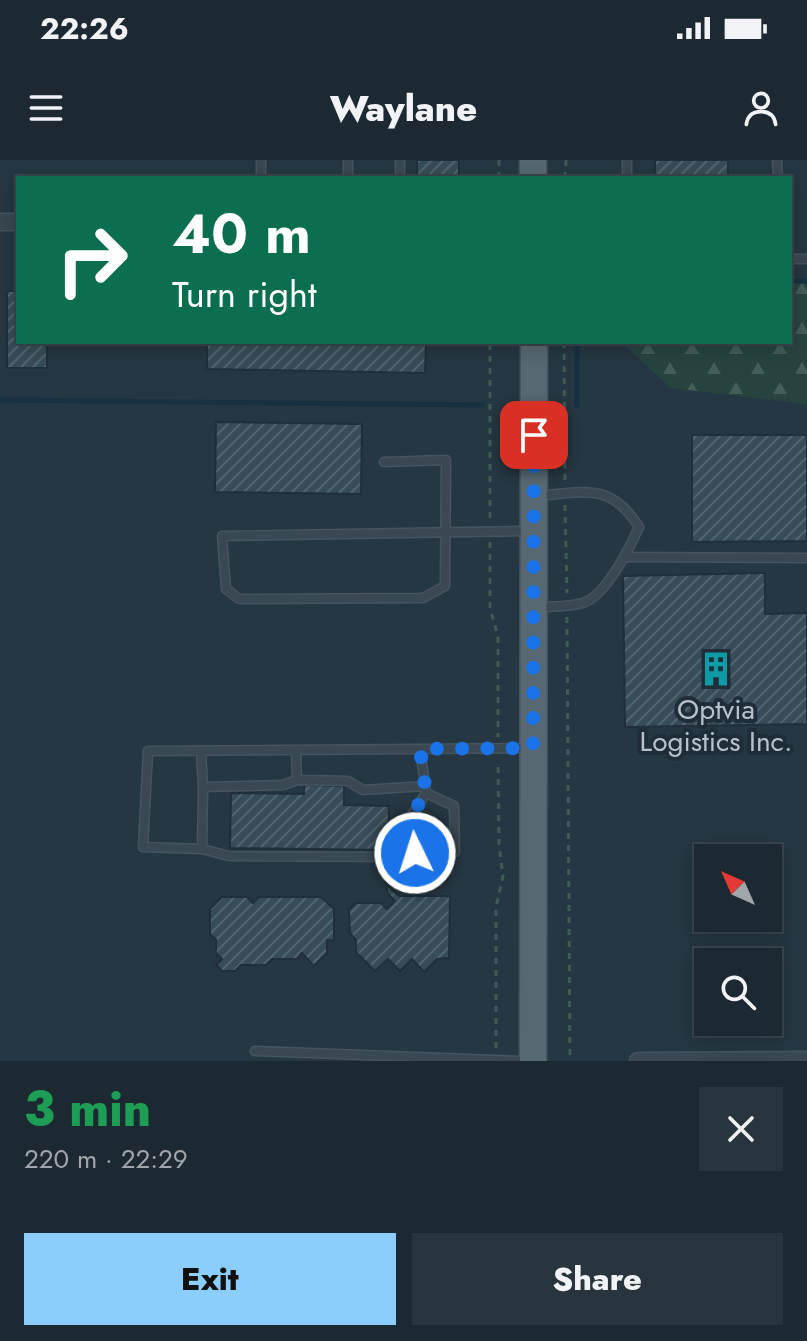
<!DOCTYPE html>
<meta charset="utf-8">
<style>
:root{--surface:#1c2932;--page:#29353e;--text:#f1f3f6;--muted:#a0a6ac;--line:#3a454d;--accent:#8bcefc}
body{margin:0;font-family:Jost,sans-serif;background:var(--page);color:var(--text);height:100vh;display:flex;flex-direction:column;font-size:30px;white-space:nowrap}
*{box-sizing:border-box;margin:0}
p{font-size:26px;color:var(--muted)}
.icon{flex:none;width:44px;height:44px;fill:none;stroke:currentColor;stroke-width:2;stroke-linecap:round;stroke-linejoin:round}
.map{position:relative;height:901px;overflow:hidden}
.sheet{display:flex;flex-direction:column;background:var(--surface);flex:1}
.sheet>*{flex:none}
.guide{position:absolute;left:16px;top:16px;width:776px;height:168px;border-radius:0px;box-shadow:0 4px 20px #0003,0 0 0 2px var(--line);background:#0b6e4f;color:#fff;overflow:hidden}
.needle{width:52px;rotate:315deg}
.tools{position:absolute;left:694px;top:684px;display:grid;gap:16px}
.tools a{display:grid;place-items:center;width:88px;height:88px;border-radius:0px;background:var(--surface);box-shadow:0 4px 20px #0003,0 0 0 2px var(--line);font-size:40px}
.pin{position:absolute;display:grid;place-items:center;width:68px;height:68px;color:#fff;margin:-34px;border-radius:16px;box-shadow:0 4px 12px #0006}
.me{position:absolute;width:88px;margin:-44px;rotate:356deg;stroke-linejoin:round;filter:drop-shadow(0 0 6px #0008)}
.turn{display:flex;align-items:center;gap:28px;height:168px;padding:0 24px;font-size:36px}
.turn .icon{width:104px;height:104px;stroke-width:2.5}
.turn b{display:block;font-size:56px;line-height:68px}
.round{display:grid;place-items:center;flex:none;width:84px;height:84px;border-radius:0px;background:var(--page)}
.overview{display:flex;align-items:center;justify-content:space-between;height:136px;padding:0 24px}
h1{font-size:48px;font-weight:800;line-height:60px;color:#1e9e55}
.cta{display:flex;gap:16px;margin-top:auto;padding:16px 24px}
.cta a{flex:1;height:92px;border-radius:0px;background:var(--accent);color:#111;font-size:32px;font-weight:800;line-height:92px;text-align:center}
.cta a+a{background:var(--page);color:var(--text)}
.status{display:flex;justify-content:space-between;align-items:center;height:56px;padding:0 40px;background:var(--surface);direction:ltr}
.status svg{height:22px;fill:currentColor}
header{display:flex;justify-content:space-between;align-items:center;height:104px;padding:0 24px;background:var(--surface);font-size:36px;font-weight:800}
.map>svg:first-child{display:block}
</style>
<div class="status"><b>22:26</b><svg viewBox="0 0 49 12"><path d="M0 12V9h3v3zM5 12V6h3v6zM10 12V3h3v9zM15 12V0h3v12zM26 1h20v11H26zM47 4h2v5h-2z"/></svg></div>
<header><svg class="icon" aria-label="menu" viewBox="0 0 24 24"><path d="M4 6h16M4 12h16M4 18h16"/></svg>Waylane<svg class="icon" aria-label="person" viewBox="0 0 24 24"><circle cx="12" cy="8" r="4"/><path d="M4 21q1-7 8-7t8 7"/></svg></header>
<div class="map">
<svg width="807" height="901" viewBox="0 0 807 901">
<defs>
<pattern id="forest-firs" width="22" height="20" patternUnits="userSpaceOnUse" patternTransform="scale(2)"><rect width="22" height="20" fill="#274340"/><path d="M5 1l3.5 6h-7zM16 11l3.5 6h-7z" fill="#445c5a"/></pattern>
<pattern id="building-hatch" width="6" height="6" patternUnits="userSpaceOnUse" patternTransform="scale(2)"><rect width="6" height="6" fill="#374c58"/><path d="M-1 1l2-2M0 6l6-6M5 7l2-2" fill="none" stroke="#52646f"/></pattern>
</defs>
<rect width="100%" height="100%" fill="#253742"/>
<!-- forest -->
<polygon fill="url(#forest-firs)" points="790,122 807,122 807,244 671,228 621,182 790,182"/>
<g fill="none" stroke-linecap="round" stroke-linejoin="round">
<!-- stream -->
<g stroke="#173141" stroke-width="5">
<polyline points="790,121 807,121"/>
<polyline points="577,182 577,245"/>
<polyline points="0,240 483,245"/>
</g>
</g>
<!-- building -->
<g fill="url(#building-hatch)" stroke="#202f39" stroke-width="2">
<polygon points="417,0 459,0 459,16 417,17"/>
<rect x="655" y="0" width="73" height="18"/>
<polygon points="7,131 18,131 18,182 47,182 47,208 7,208"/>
<polygon points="207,182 426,182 425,213 207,209"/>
<polygon points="216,262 362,264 361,334 215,332"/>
<polygon points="692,275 807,275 807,381 692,382"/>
<polygon points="765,413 765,454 807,453 807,564 625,567 623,416"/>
<polygon points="304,625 344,626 344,645 389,646 389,690 230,688 231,633 304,634"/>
<polygon points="387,725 399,736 450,736 449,798 437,799 424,812 412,799 400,811 388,799 375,811 356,792 356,780 350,773 349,750 356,743 381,743 387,749 395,741 387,733"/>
<polygon points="222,737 247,737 253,743 259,737 321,737 334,749 334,781 327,780 327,793 314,806 302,793 297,799 272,799 266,805 241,805 235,811 222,811 216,805 222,799 216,793 216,780 210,774 210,749"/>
</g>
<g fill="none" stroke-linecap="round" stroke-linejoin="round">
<!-- service casing -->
<g stroke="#46545e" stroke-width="11">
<g id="service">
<polyline points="261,0 261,18"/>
<polyline points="348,0 348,18"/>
<polyline points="400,0 400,18"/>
<polyline points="627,0 627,18"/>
<polyline points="777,0 778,18"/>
<polyline points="790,99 807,99"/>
<polyline points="384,302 446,300 445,426 423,438 239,439 226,429 222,376 529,371"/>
<path d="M538 336C585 332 611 322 639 367 630 387 606 436 583 443 569 447 552 446 538 448"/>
<polyline points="626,397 807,398"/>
<polyline points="420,589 426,633 454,646 455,692 415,693 411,656 426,633"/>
<polyline points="201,591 203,627 283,625 297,620 348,621 363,630 425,626"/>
<polyline points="296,591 297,620"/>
<polyline points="203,627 202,689 143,687 148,591 528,588"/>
<polyline points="202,689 229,696 406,697 415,693"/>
<polyline points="255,891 522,901"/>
</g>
</g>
<!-- minor casing -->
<g stroke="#46545e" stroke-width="19">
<g id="minor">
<polyline points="0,62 18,62"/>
<polyline points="638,901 807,900"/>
</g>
</g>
<!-- primary casing -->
<g stroke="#46545e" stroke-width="29">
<g id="primary">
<polyline points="533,0 533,18"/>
<polyline points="533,901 534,182"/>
</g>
</g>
<!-- path -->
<g stroke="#405b57" stroke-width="3" stroke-dasharray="6 6" stroke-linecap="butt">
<polyline points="499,18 499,0"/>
<polyline points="565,18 566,0"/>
<polyline points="564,182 565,321"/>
<polyline points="565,345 567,433"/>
<polyline points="490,358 490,182"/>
<polyline points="490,382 490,448 498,477 498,577"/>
<polyline points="567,457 570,901"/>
<polyline points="496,888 496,747 503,716 499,685 498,601"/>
</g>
<!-- service -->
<use href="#service" stroke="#394852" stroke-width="8"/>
<!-- minor -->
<use href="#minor" stroke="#394852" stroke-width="16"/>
<!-- primary -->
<use href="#primary" stroke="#576872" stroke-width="26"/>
</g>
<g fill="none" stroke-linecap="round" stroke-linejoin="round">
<!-- route -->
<polyline stroke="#1a73e8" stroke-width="14" stroke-dasharray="0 25.2" points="415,693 411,656 426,633 420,589 533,588 534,275"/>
</g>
<!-- icons -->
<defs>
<g id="building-bare" transform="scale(2.76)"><path d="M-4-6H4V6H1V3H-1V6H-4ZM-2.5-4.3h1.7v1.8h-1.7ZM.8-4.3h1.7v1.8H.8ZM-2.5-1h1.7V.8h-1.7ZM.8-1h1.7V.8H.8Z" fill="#0f9aa8" stroke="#1e2d37" stroke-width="2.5" paint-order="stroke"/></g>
</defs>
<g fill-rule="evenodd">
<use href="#building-bare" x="716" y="509"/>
</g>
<g text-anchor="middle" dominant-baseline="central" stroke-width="8" stroke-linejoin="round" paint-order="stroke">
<!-- poi labels -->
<g font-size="28" fill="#b6c3cc" stroke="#1e2d37">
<text x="716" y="549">Optvia<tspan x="716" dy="32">Logistics Inc.</tspan></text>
</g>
</g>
</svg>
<div class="tools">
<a><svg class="needle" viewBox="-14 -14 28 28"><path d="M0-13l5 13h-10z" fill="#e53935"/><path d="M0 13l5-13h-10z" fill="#a0a6ac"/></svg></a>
<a><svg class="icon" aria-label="search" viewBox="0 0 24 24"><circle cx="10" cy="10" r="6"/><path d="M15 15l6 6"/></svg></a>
</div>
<div class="pin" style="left:534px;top:275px;background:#d93025"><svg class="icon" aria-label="arrive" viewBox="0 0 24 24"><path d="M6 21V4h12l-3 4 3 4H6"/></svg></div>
<svg class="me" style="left:415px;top:693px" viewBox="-20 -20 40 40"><circle r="17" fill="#1a73e8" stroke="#fff" stroke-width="3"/><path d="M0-11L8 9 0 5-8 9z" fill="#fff"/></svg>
<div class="guide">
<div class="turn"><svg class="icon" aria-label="right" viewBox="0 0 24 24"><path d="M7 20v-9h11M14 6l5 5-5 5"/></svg><div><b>40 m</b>Turn right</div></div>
</div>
</div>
<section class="sheet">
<div class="overview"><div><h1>3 min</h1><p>220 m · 22:29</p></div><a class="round"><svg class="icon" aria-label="close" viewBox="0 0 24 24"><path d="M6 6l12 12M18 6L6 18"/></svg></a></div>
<div class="cta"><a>Exit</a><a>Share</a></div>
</section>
